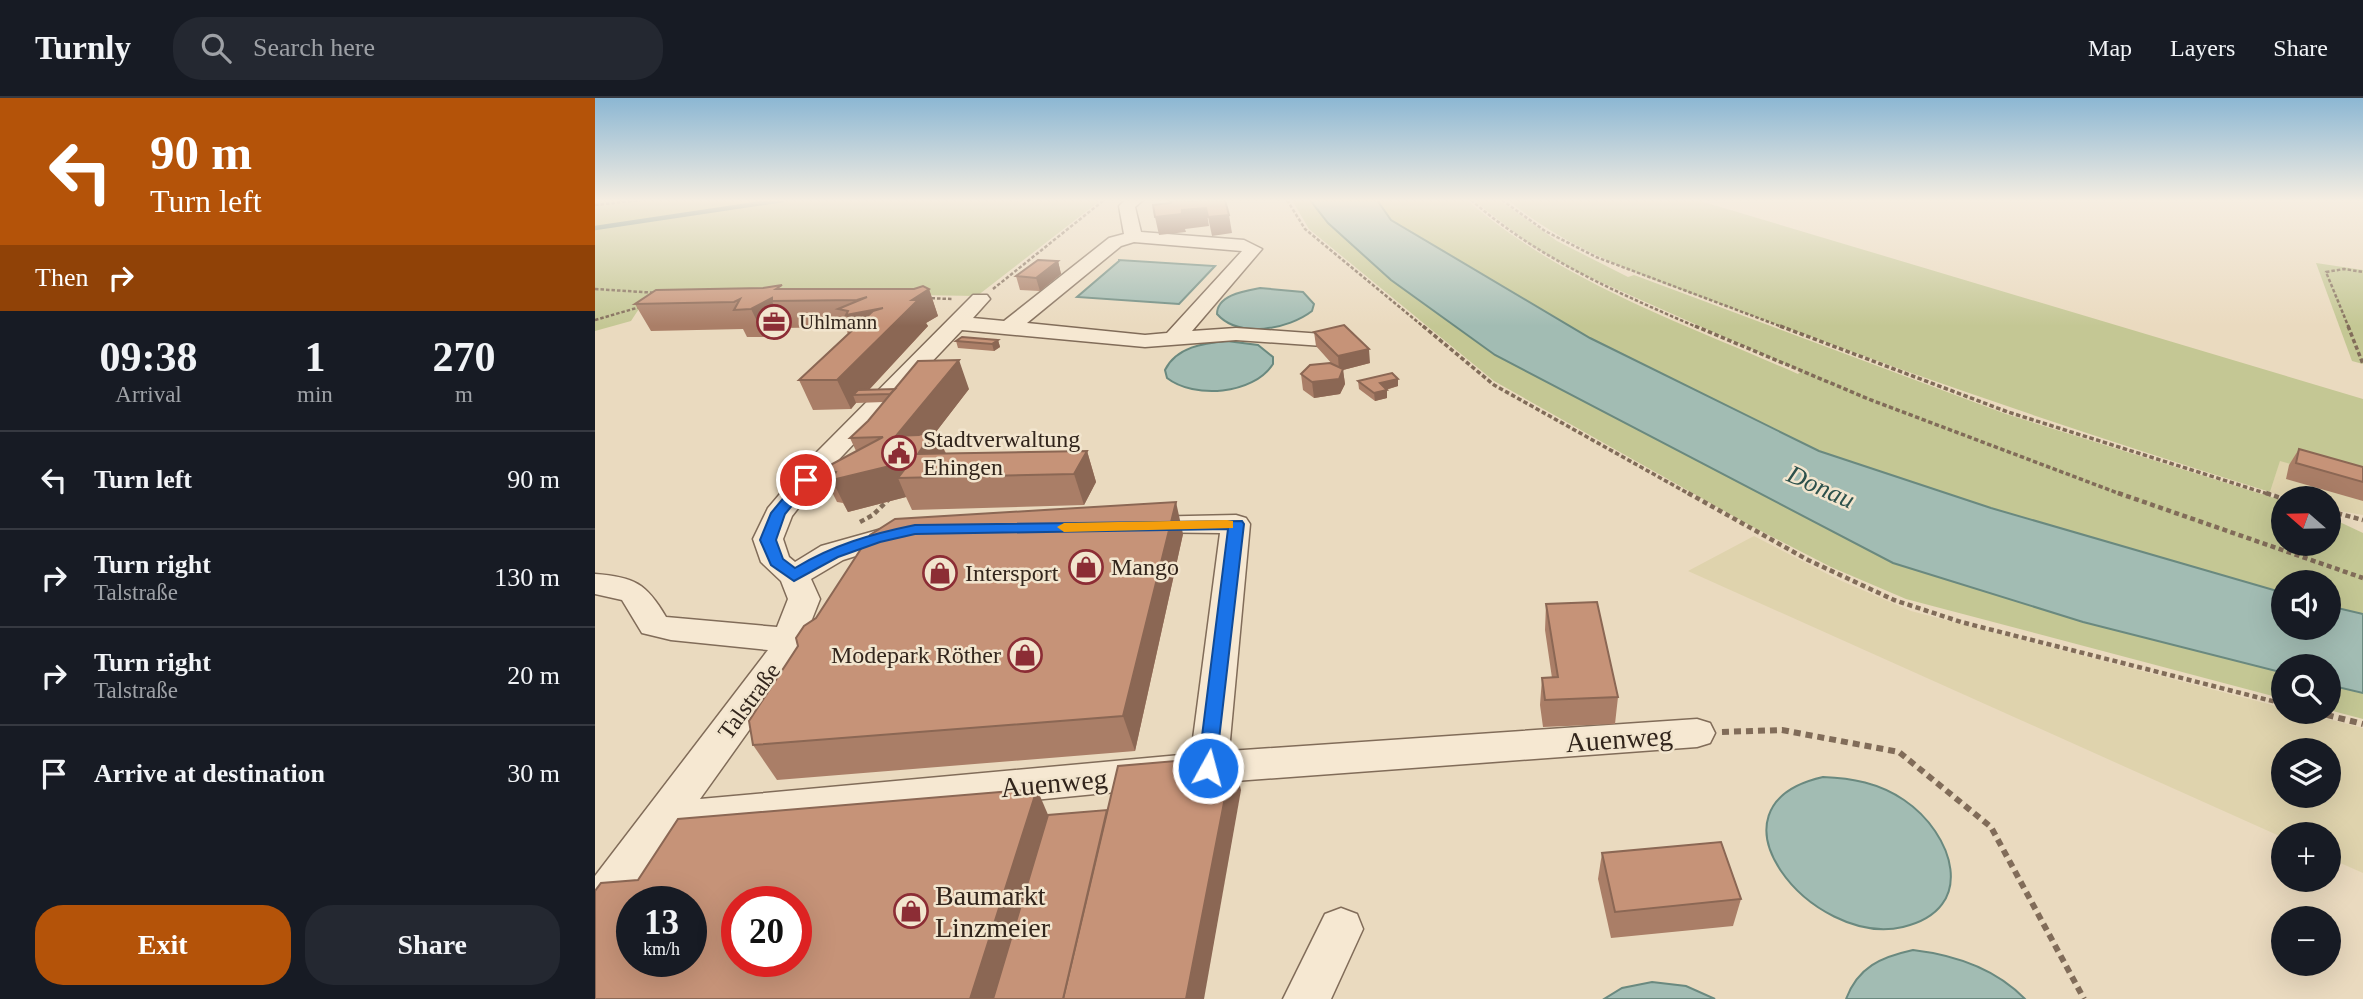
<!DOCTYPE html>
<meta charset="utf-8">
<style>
:root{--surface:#171b24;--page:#242831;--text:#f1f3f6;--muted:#9ea1a6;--line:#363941;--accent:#b45309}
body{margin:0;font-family:"Times New Roman",serif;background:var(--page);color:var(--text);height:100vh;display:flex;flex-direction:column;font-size:26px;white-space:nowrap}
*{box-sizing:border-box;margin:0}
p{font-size:23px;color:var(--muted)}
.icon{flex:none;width:38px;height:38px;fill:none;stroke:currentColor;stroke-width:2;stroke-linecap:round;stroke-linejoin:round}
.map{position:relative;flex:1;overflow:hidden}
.details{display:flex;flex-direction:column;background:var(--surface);width:595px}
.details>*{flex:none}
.hud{background:#b45309;color:#fff;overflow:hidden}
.needle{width:46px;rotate:290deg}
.buttons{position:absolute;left:1676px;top:388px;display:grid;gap:14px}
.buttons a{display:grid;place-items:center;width:70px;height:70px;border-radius:50%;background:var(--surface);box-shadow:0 7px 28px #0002;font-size:35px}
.speed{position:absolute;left:21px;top:788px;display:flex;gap:14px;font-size:35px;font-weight:700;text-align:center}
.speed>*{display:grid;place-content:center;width:91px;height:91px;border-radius:50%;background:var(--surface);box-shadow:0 7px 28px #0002;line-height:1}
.speed small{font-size:18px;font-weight:400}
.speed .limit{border:10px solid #d22;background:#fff;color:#111}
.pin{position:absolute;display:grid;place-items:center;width:60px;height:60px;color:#fff;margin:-30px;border:4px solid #fff;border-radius:50%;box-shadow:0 2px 7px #0007}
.me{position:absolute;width:77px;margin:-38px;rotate:7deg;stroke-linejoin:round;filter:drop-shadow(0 0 5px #0008)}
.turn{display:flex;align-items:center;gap:24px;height:147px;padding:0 35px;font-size:32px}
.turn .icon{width:91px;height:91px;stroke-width:2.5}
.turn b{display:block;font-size:49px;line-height:60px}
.then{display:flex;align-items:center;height:66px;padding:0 35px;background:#0003;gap:14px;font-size:26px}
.eta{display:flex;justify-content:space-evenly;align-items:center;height:119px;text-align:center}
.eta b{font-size:42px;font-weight:700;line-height:49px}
.primary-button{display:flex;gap:14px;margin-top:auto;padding:14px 35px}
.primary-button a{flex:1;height:80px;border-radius:28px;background:var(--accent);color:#fff;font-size:28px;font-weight:700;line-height:80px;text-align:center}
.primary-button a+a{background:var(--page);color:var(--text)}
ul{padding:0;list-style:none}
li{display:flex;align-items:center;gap:21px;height:98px;padding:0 35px;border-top:2px solid var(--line)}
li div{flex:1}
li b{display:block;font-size:26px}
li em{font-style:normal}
header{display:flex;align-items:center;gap:42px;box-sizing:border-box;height:98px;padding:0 35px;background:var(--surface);border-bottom:2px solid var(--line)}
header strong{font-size:33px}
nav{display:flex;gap:38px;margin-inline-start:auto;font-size:24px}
.search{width:490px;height:63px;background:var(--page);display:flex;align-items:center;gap:18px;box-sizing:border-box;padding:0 24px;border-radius:28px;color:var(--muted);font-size:26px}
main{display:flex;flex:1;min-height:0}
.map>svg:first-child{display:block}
</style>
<header>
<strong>Turnly</strong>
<div class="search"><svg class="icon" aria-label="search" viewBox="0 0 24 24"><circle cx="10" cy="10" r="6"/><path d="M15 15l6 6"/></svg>Search here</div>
<nav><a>Map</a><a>Layers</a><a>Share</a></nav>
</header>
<main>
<section class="details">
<div class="hud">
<div class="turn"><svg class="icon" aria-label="left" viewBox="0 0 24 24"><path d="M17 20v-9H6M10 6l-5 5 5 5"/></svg><div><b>90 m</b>Turn left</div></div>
<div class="then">Then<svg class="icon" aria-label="right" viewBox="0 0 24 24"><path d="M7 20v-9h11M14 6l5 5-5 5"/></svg></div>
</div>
<div class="eta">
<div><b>09:38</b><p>Arrival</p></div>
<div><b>1</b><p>min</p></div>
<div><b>270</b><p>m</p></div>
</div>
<ul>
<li><svg class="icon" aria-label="left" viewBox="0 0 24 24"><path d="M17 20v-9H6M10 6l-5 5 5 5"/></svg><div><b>Turn left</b></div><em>90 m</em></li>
<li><svg class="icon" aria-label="right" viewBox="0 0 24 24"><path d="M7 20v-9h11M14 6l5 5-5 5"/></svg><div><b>Turn right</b><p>Talstraße</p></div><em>130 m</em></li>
<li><svg class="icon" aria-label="right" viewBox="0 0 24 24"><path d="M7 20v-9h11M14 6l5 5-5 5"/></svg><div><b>Turn right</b><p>Talstraße</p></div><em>20 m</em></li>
<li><svg class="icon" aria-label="arrive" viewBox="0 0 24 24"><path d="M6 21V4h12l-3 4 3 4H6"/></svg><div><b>Arrive at destination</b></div><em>30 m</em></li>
</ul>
<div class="primary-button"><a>Exit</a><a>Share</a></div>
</section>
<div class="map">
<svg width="1768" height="901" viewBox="0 0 1768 901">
<rect width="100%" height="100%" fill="#eadabf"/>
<!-- farmland -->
<g fill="#dfd3ad" fill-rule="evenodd">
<polygon points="1685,362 1768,386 1768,417 1734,411 1734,401 1697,401 1675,394"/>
<path d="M1159 438 1242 481 1316 513 1689 610V614H1706L1768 630V775L1734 760V737H1689V740L1093 473ZM1689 653H1734V698H1689Z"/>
</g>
<!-- green -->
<g fill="#c4c794">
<polygon points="0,102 506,102 382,198 65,193 53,197 36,223 0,233"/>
<polygon points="697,102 715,102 733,125 796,182 900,257 1298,465 1488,524 1689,575 1689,601 1311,501 1236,469 1156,428 899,283 714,131"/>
<path d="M782 102H872C966 184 1090 226 1203 276L1206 273 983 174 937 148 878 102H904L962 143 1033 179 1039 177 1411 316 1689 403V446H1734V419L1768 435V516L1734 508V485H1689V495L1396 410 1224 353 995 240 796 122Z"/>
<path d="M913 102H1102L1768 301V386L1685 363 1675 394C1505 341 1337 284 1170 222 1082 189 986 163 913 102Z"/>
<polygon points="1721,165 1768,172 1768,266 1757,263"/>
<polygon points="1734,587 1768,595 1768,621 1734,612"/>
</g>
<!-- water -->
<g fill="#a2bcb3" stroke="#6a897f" stroke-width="2">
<polygon points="715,102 782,102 796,122 995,240 1224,353 1396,410 1689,495 1689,530 1734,530 1734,508 1768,516 1768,595 1734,587 1734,569 1689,569 1689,575 1488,524 1298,465 900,257 796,182 733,125"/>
<polygon points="524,163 524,162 620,168 584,206 482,199"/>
<path d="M665 190 708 194 719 206 717 213C694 231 644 241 622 216 622 197 649 193 665 190Z"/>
<path d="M632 243 663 247 678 259V266C658 297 599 301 572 280L570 272C581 249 609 245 632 243Z"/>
<path d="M1228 679C1257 680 1284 685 1309 702 1358 735 1384 811 1308 829 1217 850 1100 708 1228 679Z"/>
<path d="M1318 852C1360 857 1400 870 1430 901H1251C1263 869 1286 859 1318 852Z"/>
<polygon points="1057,884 1091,888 1120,901 1009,901 1027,890"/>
</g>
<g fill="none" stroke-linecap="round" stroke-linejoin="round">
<!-- stream -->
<polyline stroke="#6a897f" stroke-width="4.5" points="0,130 188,102"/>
<!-- minor casing -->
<g stroke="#816c59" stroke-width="3">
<g id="minor">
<path d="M530 102H548L540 109 546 134 649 142 667 151 597 233 641 230 742 237 753 243 742 249 641 242 550 249 367 232 230 376 197 418 188 441 194 459 200 464 226 448 308 425 318 428 323 434 318 440 248 462 216 481 225 501 197 572 105 701 596 656 625 435 537 434 533 428 537 422 547 419 641 417 651 420 655 426 634 653 1102 621 1115 625 1120 635 1115 645 1102 649 613 685 79 737 16 826 0 832V778L173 552 76 542 47 535 27 502 0 496V476C39 479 51 485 71 519L182 529 193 501 186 483 166 464 158 441 173 410 212 364 378 197H392L395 201 378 220 409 223 514 140 529 136 524 108ZM539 144 647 153 572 235 550 237 432 225 526 148Z"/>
<polygon points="746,810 762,816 768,831 736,901 688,901 730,816"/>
</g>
</g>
<!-- path-far3 -->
<g stroke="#816c59" stroke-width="2.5" stroke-dasharray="3.5 2" stroke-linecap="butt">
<polyline points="692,102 710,131 830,230"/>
<path d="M876 102C944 161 1023 195 1104 230"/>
<polyline points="907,102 950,133 1001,159 1190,230"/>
<polyline points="0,107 45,102"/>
<polyline points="0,191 63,195"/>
<polyline points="398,191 509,102"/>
<polyline points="331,200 357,201"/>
<polyline points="0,222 45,209"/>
<polyline points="1754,230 1731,174 1749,171 1768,174"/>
</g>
<!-- path-far2 -->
<g stroke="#816c59" stroke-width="3.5" stroke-dasharray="4.5 2.5" stroke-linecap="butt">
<polyline points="828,228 899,287 1096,397"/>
<polyline points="1100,228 1276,302 1528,397"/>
<polyline points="1185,228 1413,314 1676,397"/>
<polyline points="1753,228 1768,266"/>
</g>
<!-- path-far1 -->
<g stroke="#816c59" stroke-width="4.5" stroke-dasharray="5 3.5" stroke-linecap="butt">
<polyline points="1093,395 1213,462 1299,502 1366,524 1689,606"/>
<polyline points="1523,395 1768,480"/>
<polyline points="1671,395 1689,401"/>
<polyline points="1734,413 1768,422"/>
<polyline points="265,424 278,417 296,399"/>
<polyline points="1720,614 1727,616"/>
</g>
<!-- path -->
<g stroke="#816c59" stroke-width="6" stroke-dasharray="7 5" stroke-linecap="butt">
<polyline points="1720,614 1768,626"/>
<polyline points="1127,634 1187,632 1304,654 1396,729 1489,901"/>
</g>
<!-- minor -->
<use href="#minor" fill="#f6e8d2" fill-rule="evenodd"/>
</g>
<!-- wall -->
<g fill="#aa7e67">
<polygon points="463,163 466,176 445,193 425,192 421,178"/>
<polygon points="188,191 334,191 343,218 331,225 333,228 274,292 374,291 340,335 351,355 492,353 501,384 489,407 317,412 311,399 253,414 248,405 242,404 226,372 261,353 255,340 273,323 289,304 261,305 256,311 218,312 204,282 253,236 250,229 189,230 188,228 170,239 152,239 148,231 56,233 40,206"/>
<polygon points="719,234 775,265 748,272 750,286 745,296 719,300 708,292 706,276 738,267 721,248"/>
<polygon points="403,242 405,249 399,253 363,250 361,243"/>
<polygon points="803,281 803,288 791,292 792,300 780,303 764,291 763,283"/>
<polygon points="1704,351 1768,369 1768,403 1691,381 1694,367"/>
<polygon points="588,436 540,653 182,682 158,647"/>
<polygon points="951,506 1023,599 1020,626 948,629 945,607 947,580 957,580 950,532"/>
<polygon points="1007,755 1146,801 1138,828 1016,840 1003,781"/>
</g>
<!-- shaded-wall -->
<g fill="#8b6754">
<polygon points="611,110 614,128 590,131 591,134 564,137 560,119 587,112"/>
<polygon points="634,117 637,135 617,138 613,119"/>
<polygon points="463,163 466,176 445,193 441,180"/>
<polygon points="334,191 343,218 331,225 333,228 269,297 258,297 261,305 256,311 242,282 263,245 251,217 267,214 262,202"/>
<polygon points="177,200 177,203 188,228 170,239 156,211"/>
<polygon points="403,242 405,249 399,253 397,246"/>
<polygon points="774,251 775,265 748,272 750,286 745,296 719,300 717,284 744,273 743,258"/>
<polygon points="364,262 374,291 334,343 344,339 356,370 303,380 311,399 253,414 237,382 301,338"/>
<polygon points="803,281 803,288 786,293 785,285"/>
<polygon points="792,292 792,300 780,303 779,295"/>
<polygon points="492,353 501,384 489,407 479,376"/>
<polygon points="581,404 588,436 540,653 528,618"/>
<polygon points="638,658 646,692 609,901 591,901"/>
<polygon points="442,691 457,726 406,901 375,901"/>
</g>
<!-- building -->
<g fill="#c69378" stroke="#8b6754" stroke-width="2" fill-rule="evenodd">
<polygon points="575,102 593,102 593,103 604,102 630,102 634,117 613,119 611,110 587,112 587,116 560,119 558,107 576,105"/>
<polygon points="443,162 463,163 441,180 421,178"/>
<polygon points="187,187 181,191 319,191 328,188 334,191 317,202 323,202 242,282 204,282 278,213 288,210 251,217 253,213 243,211 272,199 262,202 177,203 177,200 156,211 139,212 145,201 139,204 40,206 61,192 168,190"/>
<polygon points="749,227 774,251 743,258 719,234"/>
<polygon points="367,239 403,242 397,246 361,243"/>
<polygon points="364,262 301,338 324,337 337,332 344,339 331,344 323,356 492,353 479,376 303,380 316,363 237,382 241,374 226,372 288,339 255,340 273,323 323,263"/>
<polygon points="735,265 748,271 744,281 717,284 706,276 715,267"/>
<polygon points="797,275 803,281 785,285 792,292 779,295 763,283"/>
<polygon points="300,291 295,296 258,297 263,292"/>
<polygon points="1704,351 1768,369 1768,384 1701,365"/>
<polygon points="581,404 528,618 158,647 154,623 203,548 201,540 209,528 221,520 275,437 300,421"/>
<polygon points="1002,504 1023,599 950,602 947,580 963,579 951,506"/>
<polygon points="638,658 591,901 468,901 523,668"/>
<path d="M442 691 375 901H0V793L6 785 43 782 83 721ZM37 803H96V863H37ZM142 803H201V863H142Z"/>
<polygon points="512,712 468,901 398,901 453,717"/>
<polygon points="1126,744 1146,801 1020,814 1007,755"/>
</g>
<!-- sky -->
<linearGradient id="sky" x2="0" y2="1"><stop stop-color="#8cb7d3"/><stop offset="0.45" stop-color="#f6eee2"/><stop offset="1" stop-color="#f6eee2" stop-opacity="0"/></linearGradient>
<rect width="1768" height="228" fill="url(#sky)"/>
<!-- route -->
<path fill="#1a73e8" stroke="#114b97" stroke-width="2" d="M211 378 218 382 190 416 181 442 188 461 200 470C238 447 276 436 320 427L647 423 649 426 620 676H606L603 670 633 431 320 436 285 444 243 459 199 483 176 467 165 442 176 415 206 379Z"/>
<!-- slow -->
<polygon fill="#f59e0b" points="632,422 638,423 638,430 469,434 462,429 469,425"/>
<!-- icons -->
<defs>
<g id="office-ring" transform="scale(1.75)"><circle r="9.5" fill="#f2e5ce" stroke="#8c2d35" stroke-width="1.5"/><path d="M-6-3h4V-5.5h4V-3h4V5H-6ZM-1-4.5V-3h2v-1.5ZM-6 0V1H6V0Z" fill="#8c2d35"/></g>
<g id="civic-ring" transform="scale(1.75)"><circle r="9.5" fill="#f2e5ce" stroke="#8c2d35" stroke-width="1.5"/><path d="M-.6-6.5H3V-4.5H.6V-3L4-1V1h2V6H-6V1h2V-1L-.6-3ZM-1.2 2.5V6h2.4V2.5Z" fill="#8c2d35"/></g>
<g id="shop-ring" transform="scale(1.75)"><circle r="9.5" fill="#f2e5ce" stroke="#8c2d35" stroke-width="1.5"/><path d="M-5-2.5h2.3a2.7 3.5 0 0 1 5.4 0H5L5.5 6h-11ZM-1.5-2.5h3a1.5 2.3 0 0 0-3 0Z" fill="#8c2d35"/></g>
</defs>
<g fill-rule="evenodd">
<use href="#office-ring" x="179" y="224"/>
<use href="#civic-ring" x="304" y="355"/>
<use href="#shop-ring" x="491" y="469"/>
<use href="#shop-ring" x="345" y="475"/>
<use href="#shop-ring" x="430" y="557"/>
<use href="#shop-ring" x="316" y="813"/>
</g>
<g text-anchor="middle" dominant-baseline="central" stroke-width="5" stroke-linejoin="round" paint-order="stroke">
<!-- far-poi labels -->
<g font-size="21" fill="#32251c" stroke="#f2e5ce" text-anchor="start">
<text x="204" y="224">Uhlmann</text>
</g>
<!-- poi labels -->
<g font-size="24" fill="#32251c" stroke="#f2e5ce" text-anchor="start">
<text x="328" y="341">Stadtverwaltung<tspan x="328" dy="28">Ehingen</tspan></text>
<text x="516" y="469">Mango</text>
<text x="370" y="475">Intersport</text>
<text x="406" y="557" text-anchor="end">Modepark Röther</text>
</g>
<!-- street labels -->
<g font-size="24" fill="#32251c" stroke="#f2e5ce">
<text transform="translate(154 603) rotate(-54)">Talstraße</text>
</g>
<!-- water labels -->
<g font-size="26" font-style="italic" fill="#2d514c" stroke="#f2e5ce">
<text transform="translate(1226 389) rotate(24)">Donau</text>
</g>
<!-- near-street labels -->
<g font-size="28" fill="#32251c" stroke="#f2e5ce">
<text transform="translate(1024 641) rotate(-4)">Auenweg</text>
<text transform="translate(459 685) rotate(-5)">Auenweg</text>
</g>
<!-- near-poi labels -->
<g font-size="28" fill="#32251c" stroke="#f2e5ce" text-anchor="start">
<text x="340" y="797">Baumarkt<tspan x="340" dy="32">Linzmeier</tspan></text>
</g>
</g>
</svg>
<div class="buttons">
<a><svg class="needle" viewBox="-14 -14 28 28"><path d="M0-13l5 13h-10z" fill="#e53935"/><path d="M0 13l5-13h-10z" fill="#9ea1a6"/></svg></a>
<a><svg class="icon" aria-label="sound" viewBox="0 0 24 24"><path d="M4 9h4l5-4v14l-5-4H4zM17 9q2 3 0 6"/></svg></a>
<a><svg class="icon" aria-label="search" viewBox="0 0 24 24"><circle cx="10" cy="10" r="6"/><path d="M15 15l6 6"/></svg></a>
<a><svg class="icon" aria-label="layers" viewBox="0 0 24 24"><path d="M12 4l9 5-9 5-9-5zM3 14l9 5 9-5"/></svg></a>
<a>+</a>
<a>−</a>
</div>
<div class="speed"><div>13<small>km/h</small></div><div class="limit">20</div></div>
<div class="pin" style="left:211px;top:382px;background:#d93025"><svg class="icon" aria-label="arrive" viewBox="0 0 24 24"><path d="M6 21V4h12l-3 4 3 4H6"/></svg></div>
<svg class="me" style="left:613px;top:670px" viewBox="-20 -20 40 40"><circle r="17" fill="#1a73e8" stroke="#fff" stroke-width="3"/><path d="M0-11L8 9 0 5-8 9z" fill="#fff"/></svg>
</div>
</main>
